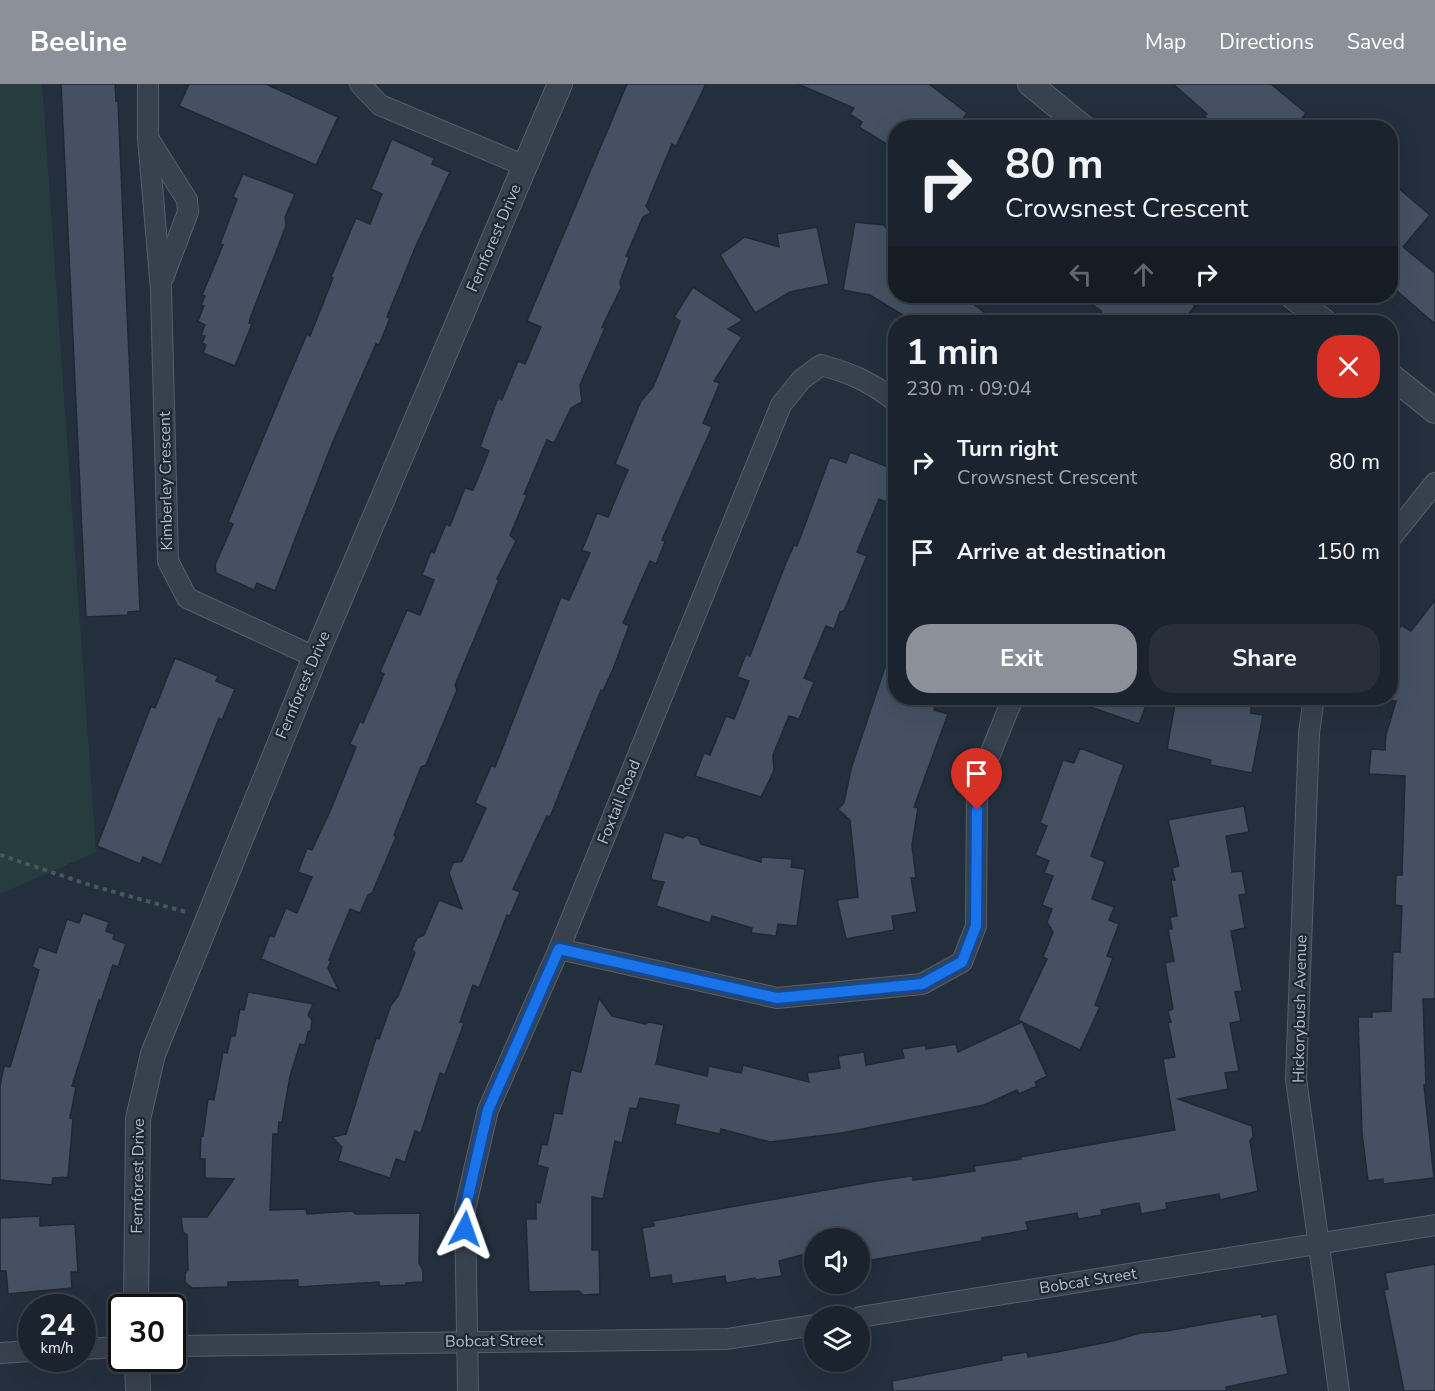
<!DOCTYPE html>
<meta charset="utf-8">
<style>
:root{--surface:#1b232e;--page:#282f3a;--text:#f1f3f6;--muted:#a0a4aa;--line:#39404a;--accent:#8c9099}
body{margin:0;font-family:"Nunito Sans",sans-serif;background:var(--page);color:var(--text);height:100vh;display:flex;flex-direction:column;font-size:22px;white-space:nowrap}
*{box-sizing:border-box;margin:0}
p{font-size:20px;color:var(--muted)}
.icon{flex:none;width:33px;height:33px;fill:none;stroke:currentColor;stroke-width:2;stroke-linecap:round;stroke-linejoin:round}
.map{position:relative;flex:1;overflow:hidden}
.drawer{position:absolute;left:888px;top:231px;width:510px;height:390px;display:flex;flex-direction:column;background:var(--surface);border-radius:24px;box-shadow:0 6px 24px #0002,0 0 0 2px var(--line)}
.drawer>*{flex:none}
.banner{position:absolute;left:888px;top:36px;width:510px;height:183px;border-radius:24px;box-shadow:0 6px 24px #0002,0 0 0 2px var(--line);background:#1b232e;color:var(--text);overflow:hidden}
.controls{position:absolute;left:804px;top:1144px;display:grid;gap:12px}
.controls a{display:grid;place-items:center;width:66px;height:66px;border-radius:50%;background:var(--surface);box-shadow:0 6px 24px #0002,0 0 0 2px var(--line);font-size:30px}
.speed{position:absolute;left:18px;top:1210px;display:flex;gap:12px;font-size:30px;font-weight:700;text-align:center}
.speed>*{display:grid;place-content:center;width:78px;height:78px;border-radius:50%;background:var(--surface);box-shadow:0 6px 24px #0002,0 0 0 2px var(--line);line-height:1}
.speed small{font-size:15px;font-weight:400}
.speed .limit{border:3px solid #111;border-radius:9px;background:#fff;color:#111}
.pin{position:absolute;display:grid;place-items:center;width:51px;height:51px;color:#fff;margin:-62px -26px;border-radius:50% 50% 50% 0;rotate:-45deg;box-shadow:0 0 6px #0007}
.pin .icon{rotate:45deg}
.me{position:absolute;width:66px;margin:-33px;rotate:4deg;stroke-linejoin:round;filter:drop-shadow(0 0 4px #0008)}
.turn{display:flex;align-items:center;gap:21px;height:126px;padding:0 18px;font-size:27px}
.turn .icon{width:78px;height:78px;stroke-width:2.5}
.turn b{display:block;font-size:42px;line-height:51px}
.lanes{display:flex;align-items:center;height:57px;padding:0 18px;background:#0003;justify-content:center;gap:30px;direction:ltr}
.lanes .off{opacity:.35}
.round{display:grid;place-items:center;flex:none;width:63px;height:63px;border-radius:24px;background:var(--page)}
.headline{display:flex;align-items:center;justify-content:space-between;height:102px;padding:0 18px}
h1{font-size:36px;font-weight:700;line-height:45px}
.button{display:flex;gap:12px;margin-top:auto;padding:12px 18px}
.button a{flex:1;height:69px;border-radius:24px;background:var(--accent);color:#fff;font-size:24px;font-weight:700;line-height:69px;text-align:center}
.button a+a{background:var(--page);color:var(--text)}
ul{padding:0;list-style:none}
li{display:flex;align-items:center;gap:18px;height:90px;padding:0 18px}
li div{flex:1}
li b{display:block;font-size:22px}
li em{font-style:normal}
header{display:flex;align-items:center;gap:36px;box-sizing:border-box;height:84px;padding:0 30px;background:var(--accent);color:#fff}
header strong{font-size:28px}
nav{display:flex;gap:33px;margin-inline-start:auto;font-size:21px}
.map>svg:first-child{display:block}
</style>
<header>
<strong>Beeline</strong>
<nav><a>Map</a><a>Directions</a><a>Saved</a></nav>
</header>
<div class="map">
<svg width="1435" height="1307" viewBox="0 0 1435 1307">
<rect width="100%" height="100%" fill="#242f3e"/>
<!-- green -->
<polygon fill="#263c3f" points="0,0 42,0 96,768 0,810"/>
<!-- building -->
<g fill="#455162" stroke="#1f2835" stroke-width="1.5">
<polygon points="61,0 115,0 116,17 118,17 140,527 128,528 128,531 86,533"/>
<polygon points="189,0 266,0 338,33 316,81 179,22"/>
<polygon points="627,0 706,0 676,62 672,60 646,122 651,129 643,133 626,172 629,174 620,198 621,204 602,243 605,244 580,301 582,318 571,324 554,359 547,356 524,410 527,411 510,451 516,457 497,495 499,496 455,601 457,606 426,681 421,683 394,751 396,753 372,809 368,811 360,829 350,825 329,876 331,876 328,884 339,907 261,875 270,851 274,853 286,824 297,829 312,793 298,788 307,764 312,766 331,725 356,663 350,660 360,637 363,639 384,590 380,588 407,526 420,531 434,496 422,491 431,467 434,469 446,440 450,442 465,404 473,406 489,367 480,363 489,338 498,314 502,316 518,277 525,280 541,243 527,237"/>
<polygon points="798,0 929,0 967,29 956,44 896,44 896,66 859,43 862,38 850,30 854,24"/>
<polygon points="1173,0 1271,0 1306,29 1294,44 1218,44 1204,32 1207,30"/>
<polygon points="392,55 434,74 432,80 450,88 415,164 387,233 390,234 379,261 376,260 332,360 275,507 257,499 254,506 216,489 215,481 233,440 228,438 286,299 307,250 310,252 333,194 331,193 356,134 370,140 382,110 371,105"/>
<polygon points="243,90 295,110 285,133 286,142 251,232 249,239 252,240 235,282 203,269 206,261 202,259 205,252 201,251 205,241 198,237 204,222 201,221 205,212 202,211 223,161 220,160 237,115 233,113"/>
<polygon points="1390,97 1430,131 1403,163 1435,189 1435,240 1390,201"/>
<polygon points="855,138 884,141 896,158 896,212 963,212 997,238 914,238 870,211 843,206"/>
<polygon points="817,143 829,200 790,208 755,229 720,171 745,153 779,163 777,150"/>
<polygon points="693,203 743,236 728,245 742,253 714,297 720,299 703,339 712,343 662,456 665,458 656,480 650,477 623,539 629,542 613,585 603,607 601,606 550,733 547,732 513,805 520,808 510,832 507,831 479,904 473,901 460,938 464,939 445,991 440,989 421,1049 415,1047 405,1078 396,1075 390,1094 338,1077 342,1063 332,1053 346,1050 376,954 379,955 391,921 398,912 415,869 412,865 417,854 424,851 439,816 462,825 449,789 453,779 462,777 486,724 475,719 491,682 495,683 561,513 569,516 590,469 582,466 597,429 608,433 628,386 615,380 641,317 653,303 680,237 674,233"/>
<polygon points="1081,212 1183,212 1195,222 1182,238 1105,238 1101,227"/>
<polygon points="850,368 896,386 896,394 886,418 879,415 857,468 867,472 844,527 840,528 834,545 826,542 804,594 814,598 799,635 789,632 773,671 774,686 770,695 761,713 695,692 704,669 710,671 726,632 734,635 749,597 737,593 746,570 750,572 785,481 794,461 797,462 830,373 846,379"/>
<polygon points="1435,516 1435,915 1423,915 1426,1001 1424,1001 1434,1094 1383,1100 1383,1095 1368,1097 1362,1049 1358,933 1372,933 1372,928 1391,927 1393,868 1400,868 1402,822 1395,821 1396,791 1402,791 1405,692 1369,690 1371,665 1385,666 1386,651 1396,617 1390,616 1390,560 1401,541 1411,547"/>
<polygon points="891,565 896,565 896,614 938,614 934,626 948,630 914,723 918,724 912,761 916,794 911,794 917,828 892,832 894,846 846,855 837,816 858,813 850,736 838,725 844,719 851,685"/>
<polygon points="175,574 218,592 216,597 235,605 222,636 219,634 161,781 143,773 140,780 97,762 151,622 155,624"/>
<polygon points="1073,614 1149,614 1139,640 1073,617"/>
<polygon points="1176,614 1251,614 1251,629 1263,631 1252,689 1210,681 1211,676 1167,665"/>
<polygon points="1080,664 1124,681 1091,772 1105,778 1092,815 1114,823 1109,836 1119,840 1107,872 1113,874 1095,921 1100,923 1080,966 1022,938 1047,992 1035,998 1037,1002 1019,1010 1017,1006 984,1021 842,1049 770,1058 721,1045 720,1050 675,1040 679,1021 640,1014 637,1025 630,1024 622,1059 615,1057 603,1115 592,1113 592,1166 599,1166 600,1210 583,1211 579,1207 529,1208 526,1135 536,1135 536,1118 540,1119 548,1084 537,1081 542,1060 547,1061 554,1029 562,1030 571,986 581,988 599,914 612,932 645,940 649,938 664,941 656,980 707,992 709,982 741,989 743,981 809,998 807,989 840,984 838,972 864,968 866,981 904,974 902,965 926,961 926,965 956,960 958,968 1022,938 1018,936 1047,875 1043,873 1053,848 1047,838 1052,825 1042,821 1053,792 1044,789 1049,777 1035,771 1047,742 1040,739 1063,676 1074,679"/>
<polygon points="1244,722 1249,748 1226,752 1232,788 1242,787 1246,810 1239,811 1245,844 1231,847 1242,907 1235,908 1241,937 1230,939 1239,987 1225,989 1228,1005 1178,1015 1252,1042 1253,1053 1250,1057 1258,1107 1220,1116 1219,1110 1166,1119 1167,1125 1141,1130 1139,1119 1101,1126 1102,1131 1078,1135 1077,1129 1026,1138 1028,1146 982,1154 982,1157 860,1178 860,1155 814,1155 812,1168 779,1177 782,1192 756,1196 755,1194 726,1199 725,1192 672,1200 671,1191 650,1194 642,1144 654,1142 653,1137 876,1097 912,1092 913,1096 924,1095 975,1087 974,1082 1021,1075 1020,1073 1175,1046 1163,975 1175,973 1168,939 1171,938 1168,927 1173,925 1165,879 1174,877 1168,845 1172,845 1170,833 1177,832 1171,796 1175,796 1172,784 1179,782 1168,736"/>
<polygon points="664,748 683,754 687,751 698,754 701,760 761,778 761,773 792,775 791,783 805,785 797,842 778,840 776,852 751,849 752,844 712,832 710,839 656,822 664,798 652,796 651,792"/>
<polygon points="83,829 109,838 106,847 114,850 113,855 126,860 118,883 113,881 101,917 99,916 72,1002 76,1003 70,1034 73,1035 68,1093 53,1094 52,1101 0,1096 0,1002 4,982 10,983 39,886 32,883 39,863 56,869 67,835 79,839"/>
<polygon points="248,908 313,920 308,931 312,936 311,946 308,948 305,961 300,960 290,992 282,1038 279,1038 278,1050 273,1050 270,1126 306,1125 307,1130 352,1127 356,1130 420,1129 419,1179 423,1186 423,1198 406,1199 406,1201 379,1202 379,1198 298,1203 298,1196 228,1198 228,1203 192,1204 185,1198 185,1189 188,1186 187,1151 183,1148 181,1133 207,1133 234,1095 205,1094 205,1075 200,1075 201,1052 203,1052 208,1015 214,1016 223,968 227,969 231,952 235,952 240,925 244,926"/>
<polygon points="40,1132 40,1142 75,1140 78,1188 71,1188 72,1204 8,1210 6,1187 0,1187 0,1134"/>
<polygon points="1435,1180 1435,1307 1404,1307 1384,1206 1388,1205 1385,1189"/>
<polygon points="1261,1230 1262,1233 1277,1230 1288,1290 1226,1303 1227,1307 893,1307 892,1297 1002,1276 1001,1272 1027,1268 1028,1273 1057,1268 1113,1257 1140,1249 1166,1247"/>
</g>
<g fill="none" stroke-linecap="round" stroke-linejoin="round">
<!-- minor casing -->
<g stroke="#565f6c" stroke-width="22">
<g id="minor">
<polyline points="148,0 148,54 161,206 168,477 187,514 315,573"/>
<polyline points="360,0 380,21 525,82"/>
<polyline points="150,57 187,116 188,128 163,194"/>
<polyline points="1390,455 1435,399"/>
<polyline points="1314,614 1309,649 1296,995 1339,1307"/>
<polyline points="559,865 777,914 922,900 962,878 976,842 977,702 1013,614"/>
<polyline points="860,1233 1435,1141"/>
<polyline points="172,1262 727,1255 814,1241"/>
<polyline points="82,1265 122,1263"/>
<polyline points="0,1269 32,1267"/>
<path d="M468 1307 465 1125 488 1026 559 865 781 321 801 296 821 281C850 289 872 298 896 318"/>
</g>
</g>
<!-- tertiary casing -->
<g stroke="#565f6c" stroke-width="26">
<g id="tertiary">
<polyline points="1030,0 1084,44"/>
<polyline points="1292,212 1325,238"/>
<polyline points="1390,291 1435,327"/>
<polyline points="136,1224 138,1035 153,970 315,573 560,0"/>
<polyline points="137,1275 138,1307"/>
</g>
</g>
<!-- path -->
<polyline stroke="#44595c" stroke-width="4" stroke-dasharray="4.5 4.5" stroke-linecap="butt" points="0,771 93,802 186,828"/>
<!-- minor -->
<use href="#minor" stroke="#38414e" stroke-width="20"/>
<!-- tertiary -->
<use href="#tertiary" stroke="#38414e" stroke-width="24"/>
</g>
<g fill="none" stroke-linecap="round" stroke-linejoin="round">
<!-- route casing -->
<g stroke="#114b97" stroke-width="15">
<polyline id="route" points="465,1145 465,1125 488,1026 559,865 777,914 922,900 962,878 976,842 977,726"/>
</g>
<!-- route -->
<use href="#route" stroke="#1a73e8" stroke-width="10"/>
</g>
<g text-anchor="middle" dominant-baseline="central" stroke-width="4.5" stroke-linejoin="round" paint-order="stroke">
<!-- street labels -->
<g font-size="16" fill="#b4bcc9" stroke="#1d2633">
<text transform="translate(494 154) rotate(-67)">Fernforest Drive</text>
<text transform="translate(166 397) rotate(-91)">Kimberley Crescent</text>
<text transform="translate(303 601) rotate(-67)">Fernforest Drive</text>
<text transform="translate(619 718) rotate(-68)">Foxtail Road</text>
<text transform="translate(1300 925) rotate(-89)">Hickorybush Avenue</text>
<text transform="translate(138 1092) rotate(-89)">Fernforest Drive</text>
<text transform="translate(1088 1197) rotate(-9)">Bobcat Street</text>
<text transform="translate(494 1257) rotate(-1)">Bobcat Street</text>
</g>
</g>
</svg>
<div class="controls">
<a><svg class="icon" aria-label="sound" viewBox="0 0 24 24"><path d="M4 9h4l5-4v14l-5-4H4zM17 9q2 3 0 6"/></svg></a>
<a><svg class="icon" aria-label="layers" viewBox="0 0 24 24"><path d="M12 4l9 5-9 5-9-5zM3 14l9 5 9-5"/></svg></a>
</div>
<div class="speed"><div>24<small>km/h</small></div><div class="limit">30</div></div>
<div class="pin" style="left:977px;top:726px;background:#d93025"><svg class="icon" aria-label="arrive" viewBox="0 0 24 24"><path d="M6 21V4h12l-3 4 3 4H6"/></svg></div>
<svg class="me" style="left:465px;top:1145px" viewBox="-20 -20 40 40"><path d="M0-17L14 15 0 8-14 15z" fill="#1a73e8" stroke="#fff" stroke-width="4"/></svg>
<div class="banner">
<div class="turn"><svg class="icon" aria-label="right" viewBox="0 0 24 24"><path d="M7 20v-9h11M14 6l5 5-5 5"/></svg><div><b>80 m</b>Crowsnest Crescent</div></div>
<div class="lanes"><svg class="icon off" aria-label="left" viewBox="0 0 24 24"><path d="M17 20v-9H6M10 6l-5 5 5 5"/></svg><svg class="icon off" aria-label="ahead" viewBox="0 0 24 24"><path d="M12 20V5M6 11l6-6 6 6"/></svg><svg class="icon" aria-label="right" viewBox="0 0 24 24"><path d="M7 20v-9h11M14 6l5 5-5 5"/></svg></div>
</div>
<section class="drawer">
<div class="headline"><div><h1>1 min</h1><p>230 m · 09:04</p></div><a class="round" style="background:#d93025;color:#fff"><svg class="icon" aria-label="close" viewBox="0 0 24 24"><path d="M6 6l12 12M18 6L6 18"/></svg></a></div>
<ul>
<li><svg class="icon" aria-label="right" viewBox="0 0 24 24"><path d="M7 20v-9h11M14 6l5 5-5 5"/></svg><div><b>Turn right</b><p>Crowsnest Crescent</p></div><em>80 m</em></li>
<li><svg class="icon" aria-label="arrive" viewBox="0 0 24 24"><path d="M6 21V4h12l-3 4 3 4H6"/></svg><div><b>Arrive at destination</b></div><em>150 m</em></li>
</ul>
<div class="button"><a>Exit</a><a>Share</a></div>
</section>
</div>
